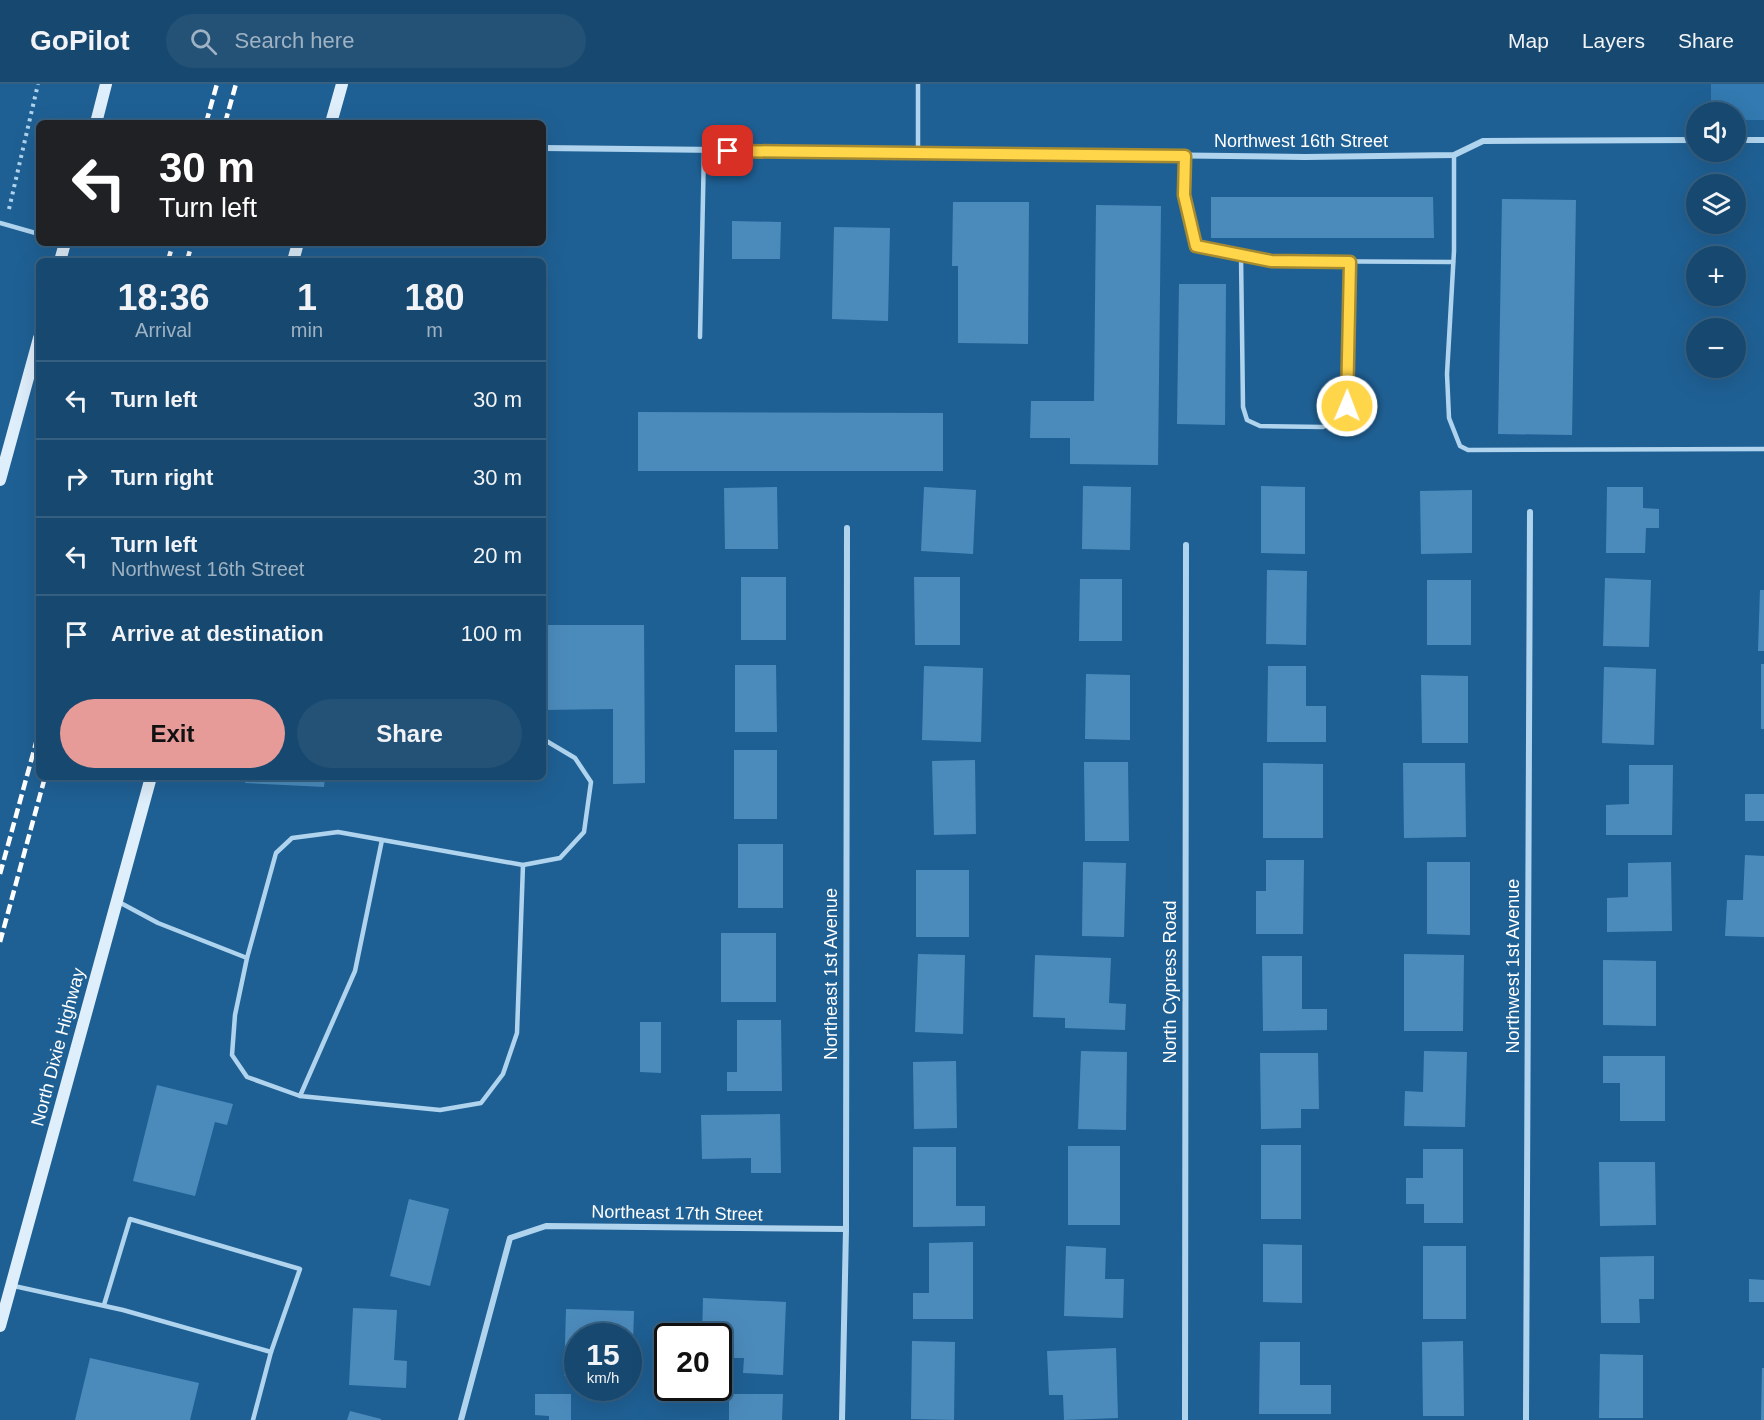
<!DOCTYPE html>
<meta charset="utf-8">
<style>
:root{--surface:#17486f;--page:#245277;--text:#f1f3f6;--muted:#9eb2c3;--line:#366082;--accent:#e69b98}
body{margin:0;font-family:Helvetica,sans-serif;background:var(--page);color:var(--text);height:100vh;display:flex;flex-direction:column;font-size:22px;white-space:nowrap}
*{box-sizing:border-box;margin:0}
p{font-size:20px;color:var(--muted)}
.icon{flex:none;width:33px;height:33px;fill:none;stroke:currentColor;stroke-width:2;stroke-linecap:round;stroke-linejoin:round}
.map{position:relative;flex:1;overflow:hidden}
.drawer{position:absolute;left:36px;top:174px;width:510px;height:522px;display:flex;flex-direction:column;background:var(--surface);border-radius:9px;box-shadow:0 6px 24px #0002,0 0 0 2px var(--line)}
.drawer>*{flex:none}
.banner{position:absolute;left:36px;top:36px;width:510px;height:126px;border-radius:9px;box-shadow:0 6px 24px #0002,0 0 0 2px var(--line);background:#202124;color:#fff;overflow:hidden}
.buttons{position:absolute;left:1686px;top:18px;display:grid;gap:12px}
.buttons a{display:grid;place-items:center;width:60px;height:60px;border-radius:50%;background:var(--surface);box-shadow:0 6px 24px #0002,0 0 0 2px var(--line);font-size:30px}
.speed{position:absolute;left:564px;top:1239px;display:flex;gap:12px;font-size:30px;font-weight:700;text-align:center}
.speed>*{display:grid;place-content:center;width:78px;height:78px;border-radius:50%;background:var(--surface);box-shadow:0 6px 24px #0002,0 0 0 2px var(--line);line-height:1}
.speed small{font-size:15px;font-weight:400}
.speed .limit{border:3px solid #111;border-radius:9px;background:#fff;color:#111}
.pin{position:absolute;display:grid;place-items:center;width:51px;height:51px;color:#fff;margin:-26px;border-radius:12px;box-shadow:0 3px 9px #0006}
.me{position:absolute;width:66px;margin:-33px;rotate:1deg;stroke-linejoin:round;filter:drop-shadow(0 0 4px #0008)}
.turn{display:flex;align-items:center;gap:21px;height:126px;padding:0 24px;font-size:27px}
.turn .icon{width:78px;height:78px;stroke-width:2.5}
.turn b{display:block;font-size:42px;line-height:51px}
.eta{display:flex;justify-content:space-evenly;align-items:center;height:102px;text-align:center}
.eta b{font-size:36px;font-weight:600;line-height:42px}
.primary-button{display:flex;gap:12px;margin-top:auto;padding:12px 24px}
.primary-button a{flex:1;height:69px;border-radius:36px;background:var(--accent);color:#111;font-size:24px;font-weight:600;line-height:69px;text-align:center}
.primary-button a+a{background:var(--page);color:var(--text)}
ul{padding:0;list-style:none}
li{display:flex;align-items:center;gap:18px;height:78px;padding:0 24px;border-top:2px solid var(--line)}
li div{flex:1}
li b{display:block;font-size:22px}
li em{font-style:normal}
header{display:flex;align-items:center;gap:36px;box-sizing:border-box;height:84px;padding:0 30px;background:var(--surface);border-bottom:2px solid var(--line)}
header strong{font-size:28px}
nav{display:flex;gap:33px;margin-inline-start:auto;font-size:21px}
.search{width:420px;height:54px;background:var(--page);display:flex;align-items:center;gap:15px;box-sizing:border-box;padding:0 21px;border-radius:33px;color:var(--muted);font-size:22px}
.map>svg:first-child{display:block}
</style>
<header>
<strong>GoPilot</strong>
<div class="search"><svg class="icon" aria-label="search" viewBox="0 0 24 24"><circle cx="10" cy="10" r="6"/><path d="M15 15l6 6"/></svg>Search here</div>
<nav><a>Map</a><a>Layers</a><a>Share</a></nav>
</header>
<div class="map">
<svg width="1764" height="1336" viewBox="0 0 1764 1336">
<rect width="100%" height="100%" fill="#1f6094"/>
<!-- green -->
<polygon fill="#327ab1" points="1711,0 1764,0 1764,36 1736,36 1736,28 1711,28"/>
<!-- building -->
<g fill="#4b8bbc">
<polygon points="1211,113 1433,113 1434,154 1211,154"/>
<polygon points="1502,115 1576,116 1572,351 1498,350"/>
<polygon points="953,118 1029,118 1028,260 958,259 958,182 952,182"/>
<polygon points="1096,121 1161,122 1158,381 1070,380 1070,354 1030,354 1031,317 1094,317"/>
<polygon points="732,137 781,138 780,175 732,175"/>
<polygon points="834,143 890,144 888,237 832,235"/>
<polygon points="1179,200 1226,200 1225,341 1177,340"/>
<polygon points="638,328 943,329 943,387 638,387"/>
<polygon points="1083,402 1131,403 1130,466 1082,465"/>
<polygon points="1261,402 1305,403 1305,470 1261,469"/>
<polygon points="777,403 778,465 725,465 724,404"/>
<polygon points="924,403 976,406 973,470 921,467"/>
<polygon points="1607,403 1643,403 1643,424 1659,425 1659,444 1646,444 1645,469 1606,469"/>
<polygon points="1472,406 1472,469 1421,470 1420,407"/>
<polygon points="1267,486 1307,487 1306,561 1266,560"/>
<rect x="741" y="493" width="45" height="63"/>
<polygon points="914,493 960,493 960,561 915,561"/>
<polygon points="1605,494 1651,496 1649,563 1603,562"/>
<polygon points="1080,495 1122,495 1122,557 1079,557"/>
<rect x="1427" y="496" width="44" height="65"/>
<polygon points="1760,506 1764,506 1764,567 1758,567"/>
<polygon points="543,541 644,541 645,699 613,700 613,625 543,626"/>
<rect x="1761" y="580" width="3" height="65"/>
<polygon points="735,581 776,581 777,648 735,648"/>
<polygon points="924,582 983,584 981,658 922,656"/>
<polygon points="1268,582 1306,582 1306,622 1326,622 1326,658 1267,658"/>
<polygon points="1604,583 1656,585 1654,661 1602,659"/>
<polygon points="1086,590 1130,591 1130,656 1085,655"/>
<polygon points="1421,591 1468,592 1468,659 1422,659"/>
<rect x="734" y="666" width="43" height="69"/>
<polygon points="975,676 976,750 934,751 932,677"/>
<polygon points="1084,678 1128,678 1129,757 1085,757"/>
<polygon points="1263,679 1323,680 1323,754 1263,754"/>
<polygon points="1403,679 1465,679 1466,753 1404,754"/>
<polygon points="1629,681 1673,681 1672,751 1606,751 1606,721 1629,720"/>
<polygon points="245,693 325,693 324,703 245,699"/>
<rect x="1745" y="710" width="19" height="27"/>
<rect x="738" y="760" width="45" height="64"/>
<polygon points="1745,771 1764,772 1764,853 1725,852 1727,816 1743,816"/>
<polygon points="1266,776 1304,776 1303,850 1256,850 1256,807 1266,807"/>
<polygon points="1083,778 1126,779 1124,853 1082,852"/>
<polygon points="1427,778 1470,778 1470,851 1427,850"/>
<polygon points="1671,778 1672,847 1607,848 1607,814 1628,813 1628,779"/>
<rect x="916" y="786" width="53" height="67"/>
<rect x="721" y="849" width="55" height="69"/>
<polygon points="918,870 965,871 963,950 915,948"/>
<polygon points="1404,870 1464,871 1463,947 1404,947"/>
<polygon points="1035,871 1111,874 1109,919 1126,920 1125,946 1065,944 1065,934 1033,933"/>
<polygon points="1262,872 1302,872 1302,925 1327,925 1327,946 1263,947"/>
<polygon points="1603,876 1656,877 1656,942 1603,941"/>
<polygon points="737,936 781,936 782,1007 727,1007 727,988 737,988"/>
<polygon points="640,938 661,938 661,989 640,988"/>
<polygon points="1081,967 1127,968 1126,1046 1078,1045"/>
<polygon points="1424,967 1467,968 1465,1043 1404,1042 1405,1007 1423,1008"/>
<polygon points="1260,969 1318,969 1319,1025 1301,1025 1301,1044 1261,1045"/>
<polygon points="1603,972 1665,972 1665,1037 1620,1037 1620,999 1603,999"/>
<polygon points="956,977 957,1044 914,1045 913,978"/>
<polygon points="157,1001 233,1020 227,1041 215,1038 195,1112 133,1097"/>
<polygon points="780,1030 781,1089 751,1089 751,1074 702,1075 701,1031"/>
<rect x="1261" y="1061" width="40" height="74"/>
<rect x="1068" y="1062" width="52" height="79"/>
<polygon points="913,1063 956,1063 956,1122 985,1122 985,1142 913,1143"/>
<polygon points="1423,1065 1463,1065 1463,1139 1424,1139 1424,1120 1406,1120 1406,1094 1423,1094"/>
<polygon points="1599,1078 1655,1078 1656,1141 1600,1142"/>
<polygon points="409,1115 449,1125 430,1202 390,1192"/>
<polygon points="973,1158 973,1235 913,1235 913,1209 929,1209 929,1159"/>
<polygon points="1263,1160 1302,1161 1302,1219 1263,1218"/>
<polygon points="1066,1162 1106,1164 1105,1195 1124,1195 1123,1234 1064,1232"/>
<rect x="1423" y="1162" width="43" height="73"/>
<polygon points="1654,1172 1654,1215 1639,1215 1640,1239 1601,1239 1600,1173"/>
<polygon points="1749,1195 1764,1196 1764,1218 1749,1218"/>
<polygon points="703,1214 786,1218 783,1291 743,1289 744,1274 722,1274 723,1260 718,1259 718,1252 702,1252"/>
<polygon points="353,1224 397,1226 394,1276 407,1277 406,1304 349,1301"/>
<polygon points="566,1225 634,1227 632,1294 628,1294 628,1252 578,1252 578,1292 564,1292"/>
<polygon points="912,1257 955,1258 954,1336 911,1335"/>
<polygon points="1463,1257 1464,1332 1423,1332 1422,1258"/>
<polygon points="1260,1258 1300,1258 1300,1301 1331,1301 1331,1330 1259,1330"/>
<polygon points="1116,1264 1118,1334 1064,1336 1063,1311 1049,1311 1047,1267"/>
<polygon points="1600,1270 1643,1271 1643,1334 1599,1334"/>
<polygon points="90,1274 199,1299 190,1336 75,1336"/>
<polygon points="1762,1284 1764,1284 1764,1336 1761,1336"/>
<polygon points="535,1310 571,1310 571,1336 549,1336 549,1332 535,1331"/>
<polygon points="729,1310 783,1310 782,1336 729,1336"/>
<polygon points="350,1327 381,1335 381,1336 347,1336"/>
</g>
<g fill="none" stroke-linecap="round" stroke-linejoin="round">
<!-- path -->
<polyline stroke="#b1d4ee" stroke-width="4" stroke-dasharray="3 4.5" stroke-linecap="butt" points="9,125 38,0"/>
<!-- lane -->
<g stroke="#b1d4ee" stroke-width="4.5">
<polyline points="918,69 918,0"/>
<polyline points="1454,71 1454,167 1447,290 1449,334 1460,362 1468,366 1764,365"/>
<polyline points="1185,72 1184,111 1196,162 1271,177 1453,178"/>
<polyline points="0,139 39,150"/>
<polyline points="1241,171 1243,323 1247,336 1260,342 1323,343 1341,336 1347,322 1350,178"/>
<polyline points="700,253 704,66"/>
<polyline points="382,756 355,887 300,1012 440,1026 481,1019 503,990 517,949 523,781"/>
<polyline points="117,817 158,839 247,874 276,769 292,754 338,748 523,781 560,774 584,748 591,698 575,674 543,655"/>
<polyline points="247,874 235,931 232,971 247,993 300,1012"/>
<polyline points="14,1202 123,1226 271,1268 300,1185 130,1135 104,1221"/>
<polyline points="253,1336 271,1268"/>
</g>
<!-- street -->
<g stroke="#b1d4ee" stroke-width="6">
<polyline points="1736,56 1764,56"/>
<polyline points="543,64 1305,73 1454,71 1483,57 1696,56"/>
<polyline points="461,1336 510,1154 546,1142 846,1145"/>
<polyline points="842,1336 846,1145 847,444"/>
<polyline points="1185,1336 1186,461"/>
<polyline points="1526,1336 1530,428"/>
</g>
<!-- secondary -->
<g stroke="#deeefa" stroke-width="12">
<polyline points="96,39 106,0"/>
<polyline points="331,39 342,0"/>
<polyline points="60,177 65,159"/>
<polyline points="293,177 298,159"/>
<polyline points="0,396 39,254"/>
<polyline points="0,1242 151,693"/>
</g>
<!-- rail -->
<g stroke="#fff" stroke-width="4.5" stroke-dasharray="10 4.5" stroke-linecap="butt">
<polyline points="206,39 217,0"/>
<polyline points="225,39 236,0"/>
<polyline points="168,177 173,159"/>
<polyline points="187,177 192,159"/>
<polyline points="0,790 39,648"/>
<polyline points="0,858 45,693"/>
</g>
</g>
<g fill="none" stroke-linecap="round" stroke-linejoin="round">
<!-- route casing -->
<g stroke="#a68a30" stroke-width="15">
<polyline id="route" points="728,67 1185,72 1184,111 1196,162 1271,177 1350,178 1347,322"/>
</g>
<!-- route -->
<use href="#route" stroke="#ffd54a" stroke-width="10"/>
</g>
<g text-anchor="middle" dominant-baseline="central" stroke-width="4.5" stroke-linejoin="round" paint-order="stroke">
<!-- street labels -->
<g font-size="18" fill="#fff" stroke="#1f6094">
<text x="1301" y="57">Northwest 16th Street</text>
<text transform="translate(1513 882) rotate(-90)">Northwest 1st Avenue</text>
<text transform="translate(831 890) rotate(-90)">Northeast 1st Avenue</text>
<text transform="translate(1170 898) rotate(-90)">North Cypress Road</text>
<text transform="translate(58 963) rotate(-75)">North Dixie Highway</text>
<text transform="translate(677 1129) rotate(1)">Northeast 17th Street</text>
</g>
</g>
</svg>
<div class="buttons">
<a><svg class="icon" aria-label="sound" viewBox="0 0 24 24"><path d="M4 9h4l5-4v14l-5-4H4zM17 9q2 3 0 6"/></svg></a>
<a><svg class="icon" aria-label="layers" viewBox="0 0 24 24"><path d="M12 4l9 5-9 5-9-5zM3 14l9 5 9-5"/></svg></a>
<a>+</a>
<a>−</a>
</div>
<div class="speed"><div>15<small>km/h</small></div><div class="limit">20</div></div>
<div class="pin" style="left:728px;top:67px;background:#d93025"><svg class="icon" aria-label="arrive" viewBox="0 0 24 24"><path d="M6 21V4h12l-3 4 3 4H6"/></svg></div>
<svg class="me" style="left:1347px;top:322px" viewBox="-20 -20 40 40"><circle r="17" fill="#ffd54a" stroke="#fff" stroke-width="3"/><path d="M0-11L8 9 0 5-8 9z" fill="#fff"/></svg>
<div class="banner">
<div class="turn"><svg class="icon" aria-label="left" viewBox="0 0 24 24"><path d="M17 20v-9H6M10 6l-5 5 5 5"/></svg><div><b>30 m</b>Turn left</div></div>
</div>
<section class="drawer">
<div class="eta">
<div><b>18:36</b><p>Arrival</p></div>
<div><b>1</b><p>min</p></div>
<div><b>180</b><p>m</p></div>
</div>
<ul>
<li><svg class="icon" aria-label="left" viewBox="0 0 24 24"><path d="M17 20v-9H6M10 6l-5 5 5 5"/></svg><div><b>Turn left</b></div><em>30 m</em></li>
<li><svg class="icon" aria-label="right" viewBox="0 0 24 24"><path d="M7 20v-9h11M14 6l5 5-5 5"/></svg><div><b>Turn right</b></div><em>30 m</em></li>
<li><svg class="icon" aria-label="left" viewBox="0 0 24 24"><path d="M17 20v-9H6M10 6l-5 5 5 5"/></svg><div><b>Turn left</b><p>Northwest 16th Street</p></div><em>20 m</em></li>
<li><svg class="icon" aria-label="arrive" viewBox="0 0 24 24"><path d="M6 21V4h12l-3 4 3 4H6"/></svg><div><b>Arrive at destination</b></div><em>100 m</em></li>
</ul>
<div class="primary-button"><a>Exit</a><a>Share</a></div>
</section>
</div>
